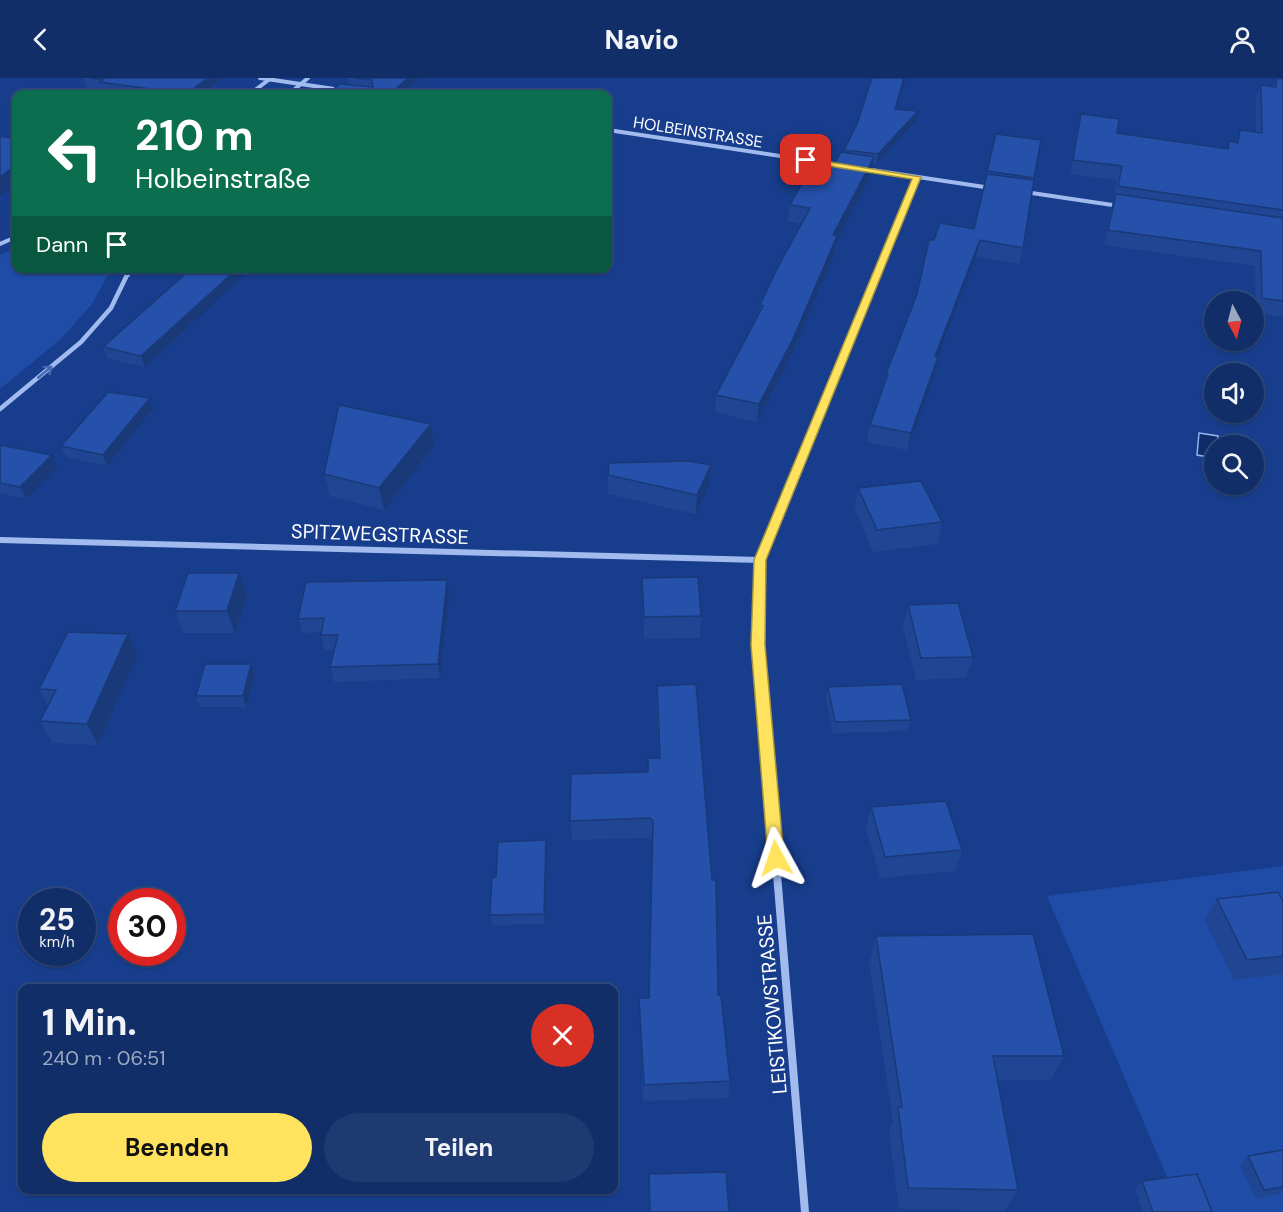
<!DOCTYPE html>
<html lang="de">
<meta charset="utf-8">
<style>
:root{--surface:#112e69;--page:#1e3a71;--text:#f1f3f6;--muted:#9ca8c0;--line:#304a7d;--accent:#ffe35f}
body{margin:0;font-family:"DM Sans",sans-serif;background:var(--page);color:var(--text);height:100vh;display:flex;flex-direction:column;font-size:22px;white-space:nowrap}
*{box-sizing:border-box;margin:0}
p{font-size:20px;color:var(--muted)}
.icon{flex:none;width:33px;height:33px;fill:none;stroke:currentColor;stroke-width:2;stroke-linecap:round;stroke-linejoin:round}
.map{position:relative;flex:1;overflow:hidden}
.panel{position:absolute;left:18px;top:906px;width:600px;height:210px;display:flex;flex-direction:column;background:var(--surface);border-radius:12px;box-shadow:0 2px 4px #0004,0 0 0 2px var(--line)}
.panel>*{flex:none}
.banner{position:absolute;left:12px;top:12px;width:600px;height:183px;border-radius:12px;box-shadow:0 2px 4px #0004,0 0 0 2px var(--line);background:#0b6e4f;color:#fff;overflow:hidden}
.needle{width:39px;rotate:173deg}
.buttons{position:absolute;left:1204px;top:213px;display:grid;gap:12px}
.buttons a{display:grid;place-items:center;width:60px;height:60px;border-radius:50%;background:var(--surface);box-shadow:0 2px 4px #0004,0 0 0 2px var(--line);font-size:30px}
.speed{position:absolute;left:18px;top:810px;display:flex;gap:12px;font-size:30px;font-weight:700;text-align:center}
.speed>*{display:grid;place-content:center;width:78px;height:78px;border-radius:50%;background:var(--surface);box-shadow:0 2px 4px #0004,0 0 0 2px var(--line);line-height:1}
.speed small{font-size:15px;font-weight:400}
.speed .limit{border:9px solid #d22;background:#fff;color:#111}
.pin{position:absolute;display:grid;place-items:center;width:51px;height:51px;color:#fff;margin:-26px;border-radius:12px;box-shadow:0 3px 9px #0006}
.me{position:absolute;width:66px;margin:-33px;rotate:355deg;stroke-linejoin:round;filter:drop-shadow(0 0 4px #0008)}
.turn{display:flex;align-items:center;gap:21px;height:126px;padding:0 24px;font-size:27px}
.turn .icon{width:78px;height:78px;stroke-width:2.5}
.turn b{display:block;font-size:42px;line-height:51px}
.then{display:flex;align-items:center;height:57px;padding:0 24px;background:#0003;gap:12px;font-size:22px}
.round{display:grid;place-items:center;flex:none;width:63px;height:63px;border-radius:32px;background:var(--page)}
.overview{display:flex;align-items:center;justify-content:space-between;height:102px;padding:0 24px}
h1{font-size:36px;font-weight:700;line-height:45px}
.cta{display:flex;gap:12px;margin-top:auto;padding:12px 24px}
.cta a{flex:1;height:69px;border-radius:36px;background:var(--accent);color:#111;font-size:24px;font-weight:700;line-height:69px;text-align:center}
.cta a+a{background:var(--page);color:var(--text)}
header{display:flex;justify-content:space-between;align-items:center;height:78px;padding:0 24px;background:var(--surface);font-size:27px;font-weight:700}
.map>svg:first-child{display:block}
</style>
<header><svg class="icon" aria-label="back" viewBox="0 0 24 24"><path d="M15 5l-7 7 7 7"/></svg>Navio<svg class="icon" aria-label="person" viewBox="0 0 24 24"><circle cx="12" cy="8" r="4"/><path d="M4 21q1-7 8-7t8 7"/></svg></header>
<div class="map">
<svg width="1283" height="1134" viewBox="0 0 1283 1134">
<rect width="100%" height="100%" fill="#173d8c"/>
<!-- green -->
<g fill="#1f4ca6">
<polygon points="16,170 16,190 111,191 92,226 61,261 0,311 0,177"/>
<polygon points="1283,788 1283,1134 1182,1134 1047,818"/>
</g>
<!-- water -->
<polygon fill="#0f2b69" stroke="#93b4f2" stroke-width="1.5" points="1199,355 1218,358 1215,380 1197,377"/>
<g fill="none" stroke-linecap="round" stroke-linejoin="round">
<!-- minor-far3 -->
<g stroke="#a1bbef" stroke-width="4">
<polyline points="260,0 341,12"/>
<polyline points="250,16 271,0"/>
<polyline points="289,16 308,0"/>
<polyline points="608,52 840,87"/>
<polyline points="865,91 991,110"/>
<polyline points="1025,114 1119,128"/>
<polyline points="0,166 16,159"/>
<polyline points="128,197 131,190"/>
<polyline points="877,197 917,99"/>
</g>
<!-- minor-far2 -->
<g stroke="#a1bbef" stroke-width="4.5">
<polyline points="0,331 81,264 111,230 128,195"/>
<polyline points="776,442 878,195"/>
</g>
<!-- minor-far1 -->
<g stroke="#a1bbef" stroke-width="6">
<polyline points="0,462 760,482"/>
<polyline points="773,750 758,567 760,482 777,441"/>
</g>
<!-- minor -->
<polyline stroke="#a1bbef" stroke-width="8" points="773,748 805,1134"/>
</g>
<!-- wall -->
<g fill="#204693">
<polygon points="84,0 223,0 202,16 119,16 103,14 102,12 87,10"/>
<polygon points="348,0 420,0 402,16 349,7"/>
<polygon points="1277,0 1283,1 1283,239 1256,235 1255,188 1104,167 1117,102 1070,96 1077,50 1081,36 1117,55 1227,70 1229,63 1236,64 1240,52 1256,55 1256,20 1261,7 1273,9"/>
<polygon points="896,31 916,43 876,86 873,86 872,95 836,165 835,175 791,278 757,344 715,334 716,317 759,235 760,227 801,146 788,143 790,127 833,89 844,74 844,72"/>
<polygon points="996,56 1034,100 1023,170 1019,186 976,178 938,279 935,295 907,372 867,364 870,347 883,308 886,296 917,216 974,151"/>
<polygon points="16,61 16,106 0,118"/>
<polygon points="192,190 145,289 107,280 103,269"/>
<polygon points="150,320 153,331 107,388 66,379 61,368"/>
<polygon points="431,346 434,368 384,432 330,418 324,396"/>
<polygon points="0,367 52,377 57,389 26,421 0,415"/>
<polygon points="711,387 710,406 696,436 608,416 608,397"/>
<polygon points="858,410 942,444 937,466 873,474 855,432"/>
<polygon points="239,495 247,517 235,555 183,555 175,533"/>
<polygon points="642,500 701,538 700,560 644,561"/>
<polygon points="447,502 449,516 440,600 334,604 330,589 335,571 325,572 321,557 321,554 302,555 298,541"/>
<polygon points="908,527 973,579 966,600 916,602 903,549"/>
<polygon points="137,578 98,667 52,665 40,643 48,628 39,611"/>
<polygon points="251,586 255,597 246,629 200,629 196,618"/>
<polygon points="657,608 718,917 730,1003 728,1020 643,1023 639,920 649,920 652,763 649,760 572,762 570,743 648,694 648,680 659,680 656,628"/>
<polygon points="828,609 911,642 908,653 833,655 826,620"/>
<polygon points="871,729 962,772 955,793 880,800 866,750"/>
<polygon points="547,773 545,846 492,847 490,837 496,799"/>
<polygon points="1217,821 1283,823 1283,896 1234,902 1204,841"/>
<polygon points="876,858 1064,978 1051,1002 998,1002 1018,1112 1005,1133 899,1131 889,1052 893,1043 869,884"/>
<polygon points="1283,1072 1283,1115 1256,1121 1240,1087 1248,1078"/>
<polygon points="1142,1103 1212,1134 1143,1134 1135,1111"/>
</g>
<!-- shaded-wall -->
<g fill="#1a3978">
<polygon points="208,0 223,0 202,16 186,16"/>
<polygon points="408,0 420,0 402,16 390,16"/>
<polygon points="904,0 906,0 893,40 895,31"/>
<polygon points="918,33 916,43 876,86 878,76"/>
<polygon points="874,79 872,95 836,165 835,175 791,278 757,344 759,326 833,157"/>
<polygon points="11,91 16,106 0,118 0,99"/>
<polygon points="980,162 976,178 938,279 935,295 907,372 911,355 935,278"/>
<polygon points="238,190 252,190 145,289 141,278"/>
<polygon points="150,320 153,331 107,388 103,377"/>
<polygon points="431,346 434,368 384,432 379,410"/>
<polygon points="52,377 57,389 26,421 20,409"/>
<polygon points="711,387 710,406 696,436 697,417"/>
<polygon points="239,495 247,517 235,555 227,533"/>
<polygon points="447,502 449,516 440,600 438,586"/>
<polygon points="128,556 137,578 98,667 87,646"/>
<polygon points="251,586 255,597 246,629 243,618"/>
<polygon points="546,762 547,773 545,846 544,836"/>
</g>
<!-- building -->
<g fill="#2551ab" stroke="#1a3978" stroke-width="1.5">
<polygon points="89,0 208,0 186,16 100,4 103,2"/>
<polygon points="355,0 408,0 390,16 327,16 340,6 373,9 372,2"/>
<polygon points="872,0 904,0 895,31 918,33 878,76 844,72 857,46"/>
<polygon points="1277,0 1283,1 1283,132 1118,108 1122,88 1073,82 1081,36 1119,41 1117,55 1228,71 1229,63 1238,65 1240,52 1262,55 1261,7 1276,9"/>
<polygon points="996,56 1041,62 1034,100 987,93"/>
<polygon points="0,58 16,61 16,92 11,91 0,99"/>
<polygon points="841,74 874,79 833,157 837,158 793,261 759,326 716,317 763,228 760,227 777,191 810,130 790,127 813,86 833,89"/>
<polygon points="987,96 1034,102 1023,170 980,162 935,278 938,279 911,355 870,347 888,296 886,296 917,216 929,162 934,162 940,145 974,151"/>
<polygon points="1116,116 1283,140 1283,223 1262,220 1261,173 1108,152"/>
<polygon points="192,190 238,190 141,278 103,269"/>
<polygon points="108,314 150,320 103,377 61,368"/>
<polygon points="339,327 431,346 379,410 324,396"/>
<polygon points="0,367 52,377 20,409 0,405"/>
<polygon points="689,383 711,387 697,417 608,397 609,385"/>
<polygon points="921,403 942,444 877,452 858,410"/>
<polygon points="188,495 239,495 227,533 175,533"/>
<polygon points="698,499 701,538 644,539 642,500"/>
<polygon points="447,502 438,586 330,589 338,557 321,557 324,540 298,541 306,504"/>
<polygon points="958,525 973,579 921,580 908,527"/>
<polygon points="68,554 128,556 87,646 40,643 56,612 39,611"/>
<polygon points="205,586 251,586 243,618 196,618"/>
<polygon points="696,606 712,802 716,802 718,917 721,917 730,1003 644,1007 639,920 649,920 653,743 650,740 570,743 571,696 648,694 648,680 660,680 657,608"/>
<polygon points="902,606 911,642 835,644 828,609"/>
<polygon points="946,723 962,772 885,779 871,729"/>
<polygon points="546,762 544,836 490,837 492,799 496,799 498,764"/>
<polygon points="1278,814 1283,823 1283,878 1247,882 1217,821"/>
<polygon points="1033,856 1064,978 993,978 1018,1112 908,1110 898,1029 902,1029 876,858"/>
<polygon points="1283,1072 1283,1109 1264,1112 1248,1078"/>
<polygon points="726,1094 729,1134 649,1134 650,1134 649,1096"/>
<polygon points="1197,1096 1212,1134 1153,1134 1142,1103"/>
</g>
<!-- one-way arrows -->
<defs><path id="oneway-shaft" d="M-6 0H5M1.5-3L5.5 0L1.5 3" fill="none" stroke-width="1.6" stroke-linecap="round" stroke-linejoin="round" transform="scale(1.5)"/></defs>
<use stroke="#4769af" href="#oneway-shaft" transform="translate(45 294) rotate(-40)"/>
<!-- route -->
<polygon fill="#ffe35f" stroke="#a6943e" stroke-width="1.5" points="806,80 921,99 766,482 765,567 784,780 782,785 770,785 768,780 751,567 754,482 912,101 803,84 802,82"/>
<g text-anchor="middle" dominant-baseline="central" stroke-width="6" stroke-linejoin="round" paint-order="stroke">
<!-- far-street labels -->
<g font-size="16" fill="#fff" stroke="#173d8c">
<text transform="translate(698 54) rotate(9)">HOLBEINSTRASSE</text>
</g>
<!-- street labels -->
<g font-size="20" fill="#fff" stroke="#173d8c">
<text transform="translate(380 456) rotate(2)">SPITZWEGSTRASSE</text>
<text transform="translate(772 926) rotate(-95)">LEISTIKOWSTRASSE</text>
</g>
</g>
</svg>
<div class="buttons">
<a><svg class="needle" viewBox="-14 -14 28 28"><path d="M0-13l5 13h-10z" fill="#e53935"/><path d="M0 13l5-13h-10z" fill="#9ca8c0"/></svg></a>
<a><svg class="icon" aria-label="sound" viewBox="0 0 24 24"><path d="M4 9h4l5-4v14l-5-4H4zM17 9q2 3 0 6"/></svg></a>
<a><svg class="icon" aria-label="search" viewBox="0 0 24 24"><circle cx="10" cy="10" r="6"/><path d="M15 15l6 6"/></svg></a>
</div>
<div class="speed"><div>25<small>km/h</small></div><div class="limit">30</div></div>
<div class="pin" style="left:806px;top:82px;background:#d93025"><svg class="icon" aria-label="arrive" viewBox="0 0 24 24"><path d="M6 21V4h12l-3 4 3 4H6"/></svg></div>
<svg class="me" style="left:776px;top:780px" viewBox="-20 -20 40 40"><path d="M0-17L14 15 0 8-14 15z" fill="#ffe35f" stroke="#fff" stroke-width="4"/></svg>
<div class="banner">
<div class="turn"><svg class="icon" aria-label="left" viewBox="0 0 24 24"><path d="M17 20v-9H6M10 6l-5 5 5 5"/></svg><div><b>210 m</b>Holbeinstraße</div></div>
<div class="then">Dann<svg class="icon" aria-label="arrive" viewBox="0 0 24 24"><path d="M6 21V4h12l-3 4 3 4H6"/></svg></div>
</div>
<section class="panel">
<div class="overview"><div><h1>1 Min.</h1><p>240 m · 06:51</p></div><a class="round" style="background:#d93025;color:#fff"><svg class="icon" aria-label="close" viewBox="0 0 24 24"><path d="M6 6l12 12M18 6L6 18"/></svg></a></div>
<div class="cta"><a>Beenden</a><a>Teilen</a></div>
</section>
</div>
